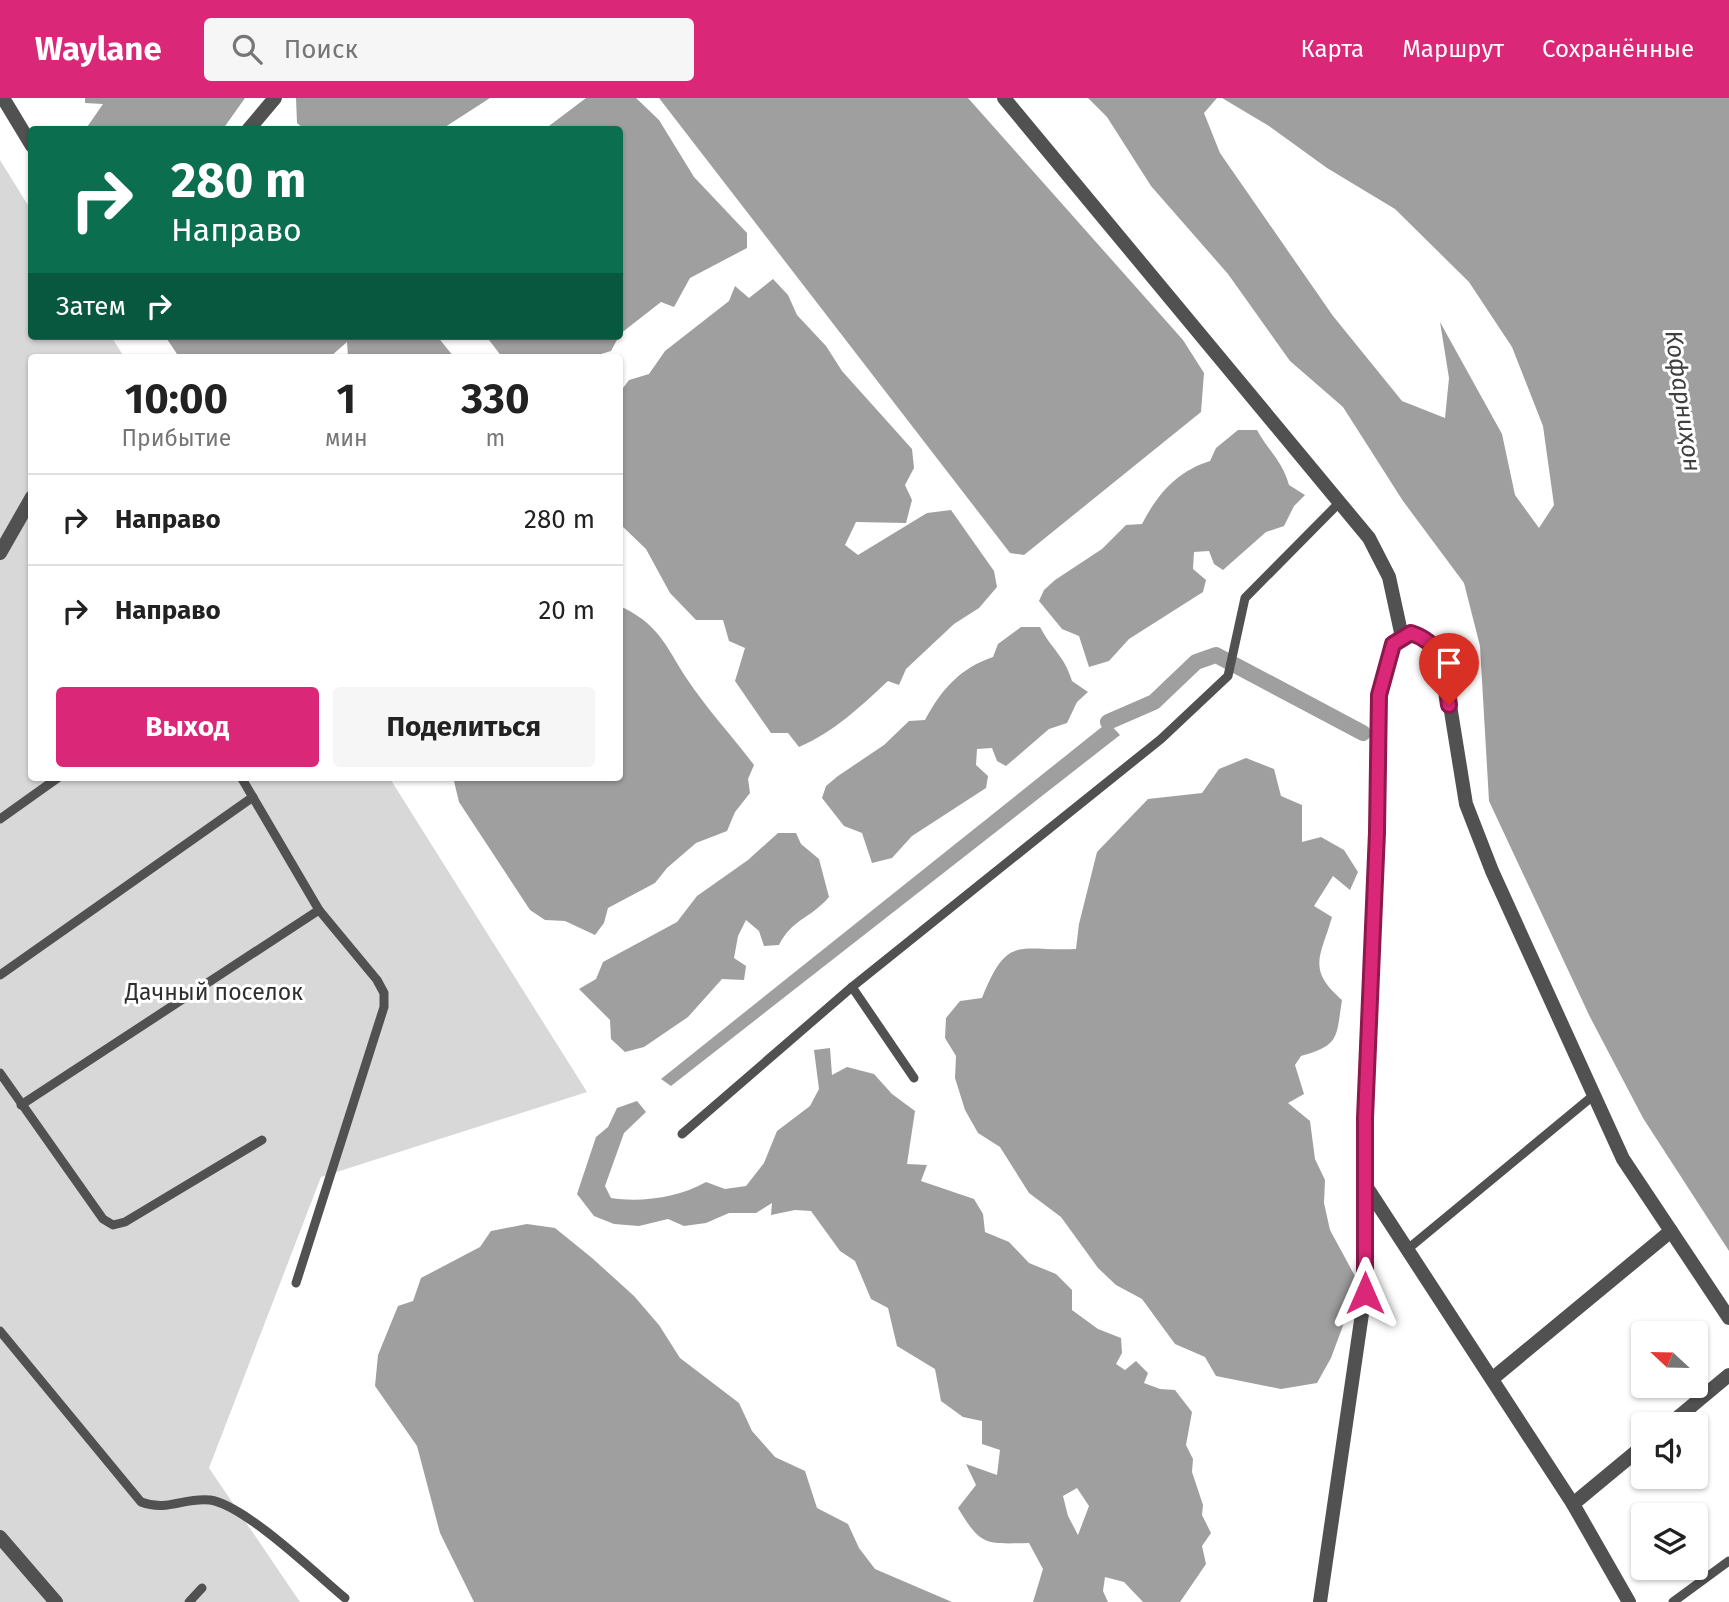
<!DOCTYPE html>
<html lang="ru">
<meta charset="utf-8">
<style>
:root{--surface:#fff;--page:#f6f6f6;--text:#222;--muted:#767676;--line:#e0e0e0;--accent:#db2777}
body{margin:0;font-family:"Fira Sans",sans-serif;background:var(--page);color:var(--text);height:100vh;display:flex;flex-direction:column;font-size:26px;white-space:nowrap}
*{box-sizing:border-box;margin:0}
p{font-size:23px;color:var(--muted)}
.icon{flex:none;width:38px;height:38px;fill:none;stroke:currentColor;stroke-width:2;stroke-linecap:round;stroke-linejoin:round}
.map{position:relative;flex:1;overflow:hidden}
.side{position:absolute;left:28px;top:256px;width:595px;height:427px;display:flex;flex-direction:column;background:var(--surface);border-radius:7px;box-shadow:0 2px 5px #0004}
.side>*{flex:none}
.top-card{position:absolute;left:28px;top:28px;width:595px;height:214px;border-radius:7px;box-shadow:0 2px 5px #0004;background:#0b6e4f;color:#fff;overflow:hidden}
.needle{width:46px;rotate:292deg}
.fabs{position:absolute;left:1631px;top:1223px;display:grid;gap:14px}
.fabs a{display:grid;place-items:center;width:77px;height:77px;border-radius:7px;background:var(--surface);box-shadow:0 2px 5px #0004;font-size:35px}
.pin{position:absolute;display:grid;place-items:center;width:60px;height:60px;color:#fff;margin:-72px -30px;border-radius:50% 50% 50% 0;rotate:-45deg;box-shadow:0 0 7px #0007}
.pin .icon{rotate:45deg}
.me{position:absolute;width:77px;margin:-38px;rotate:0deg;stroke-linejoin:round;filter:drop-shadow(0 0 5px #0008)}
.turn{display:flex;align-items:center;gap:24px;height:147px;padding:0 28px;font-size:32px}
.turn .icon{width:91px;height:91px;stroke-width:2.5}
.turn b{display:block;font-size:49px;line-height:60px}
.then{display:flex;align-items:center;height:66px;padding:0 28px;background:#0003;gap:14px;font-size:26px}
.eta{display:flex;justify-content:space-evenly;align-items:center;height:119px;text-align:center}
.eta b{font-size:42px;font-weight:700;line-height:49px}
.cta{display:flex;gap:14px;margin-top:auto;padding:14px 28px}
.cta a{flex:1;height:80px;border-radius:7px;background:var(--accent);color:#fff;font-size:28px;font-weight:700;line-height:80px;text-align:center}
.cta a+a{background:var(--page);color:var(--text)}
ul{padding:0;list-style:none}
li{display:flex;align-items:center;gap:21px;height:91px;padding:0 28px;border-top:2px solid var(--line)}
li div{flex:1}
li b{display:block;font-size:26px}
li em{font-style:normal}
header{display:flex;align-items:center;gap:42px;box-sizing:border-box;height:98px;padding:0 35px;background:var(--accent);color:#fff}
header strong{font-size:33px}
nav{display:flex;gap:38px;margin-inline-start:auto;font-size:24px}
.search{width:490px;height:63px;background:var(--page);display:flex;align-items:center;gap:18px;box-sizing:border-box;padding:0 24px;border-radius:7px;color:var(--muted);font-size:26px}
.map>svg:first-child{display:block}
</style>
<header>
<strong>Waylane</strong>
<div class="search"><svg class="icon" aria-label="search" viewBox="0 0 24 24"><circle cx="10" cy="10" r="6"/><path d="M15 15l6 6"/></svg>Поиск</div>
<nav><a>Карта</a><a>Маршрут</a><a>Сохранённые</a></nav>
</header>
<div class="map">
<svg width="1729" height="1504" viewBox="0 0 1729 1504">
<rect width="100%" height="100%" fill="#fff"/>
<!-- green -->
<polygon fill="#d8d8d8" points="0,62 31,112 32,238 111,238 124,259 32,259 32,679 389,679 587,994 321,1079 209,1370 300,1504 0,1504"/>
<!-- water -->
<g fill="#9f9f9f" fill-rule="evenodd">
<polygon points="85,0 245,0 223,31 85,32 103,6 85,5"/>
<polygon points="296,0 490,0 442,31 304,31 297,25"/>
<polygon points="586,0 636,0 659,22 694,79 747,135 747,150 690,180 674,209 661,204 620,236 620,32 545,31"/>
<polygon points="659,0 968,0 1183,242 1204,275 1201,314 1024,457 1010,455"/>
<polygon points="1088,0 1217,0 1204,15 1220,55 1333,218 1402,303 1445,320 1449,280 1440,224 1502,336 1515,397 1539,430 1554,407 1543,328 1512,249 1469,184 1395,111 1327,70 1269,28 1222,0 1729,0 1729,1153 1643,1020 1590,919 1489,703 1480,548 1464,485 1403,403 1343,309 1290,263 1228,176 1151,88 1107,19"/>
<path d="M773 181 788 197 797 217 826 248 842 273 912 351 914 370 905 387 912 402 906 425 856 424 845 447 858 457 927 415 951 412 994 473 997 489 979 510 954 526 906 571 899 587 888 583C860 609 834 634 799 649L788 635H771L735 583 745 550 729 543 723 522H696L670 495 646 451 620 426V294L629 282 649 276 665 253 729 203 735 188 749 200Z"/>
<polygon points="165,238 437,238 454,259 348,259 347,244 330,259 179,259"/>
<polygon points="486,238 619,238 611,253 591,259 502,259"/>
<path d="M1238 332H1257C1269 354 1282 362 1289 387L1305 397 1294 408 1284 428 1266 434 1223 472 1214 466 1209 453 1194 454 1193 471 1206 482 1203 494 1129 541 1109 563 1089 569 1079 538 1062 531 1039 503 1044 492 1055 482 1102 451 1126 427 1142 426C1158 395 1178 373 1210 363L1216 350Z"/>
<path d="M624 510C661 529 666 549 687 581 707 611 732 638 754 667L748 681 750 695 735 714 727 733 696 745 667 770 655 785 608 810 604 825 595 837 565 823 545 822 530 812 459 704 453 679H620V511Z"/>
<path d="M1021 529H1040C1052 552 1064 557 1072 583L1088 594 1077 604 1067 625 1049 631 1006 668 997 663 992 650 977 651 976 667 988 678 986 690 912 738 892 760 872 765 862 735 844 728 822 700 826 688 838 678 884 647 909 623 925 622C941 592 960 570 993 559L998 546Z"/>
<polygon points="1108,624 1120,637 671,988 661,981"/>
<path d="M1246 660 1274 671 1281 698 1302 707V744L1321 739 1344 752 1358 774 1350 792 1333 778 1314 808 1332 819C1321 858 1306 871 1342 902 1336 940 1340 947 1301 958L1295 967 1304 996 1288 1005 1310 1023 1315 1061 1325 1082 1324 1105 1330 1132 1356 1180 1351 1206 1331 1260 1317 1285 1281 1291 1216 1278 1205 1259 1175 1246 1142 1201 1116 1187 1098 1170 1061 1119 1029 1095 1000 1049 978 1035 965 1012 955 980 956 958 945 940 946 920 960 903 982 900C1008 835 1018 854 1076 851L1079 826 1097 754 1148 701 1202 695 1219 671Z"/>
<path d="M778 735H796L801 746 819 761 829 799C810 821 792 821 779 847L764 848 759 833 746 822 738 838 734 860 746 868 744 882 722 881 688 919 644 949 625 954 611 941 610 922 579 891 596 881 603 864 677 824 697 798 748 762Z"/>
<path d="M830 950 832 977 847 969 874 976 892 996 915 1013 907 1066 927 1067 921 1083 974 1101 983 1116 985 1134 1009 1144 1029 1165 1056 1176 1072 1192V1212L1098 1231 1121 1240 1122 1255 1116 1266 1125 1272 1136 1263 1148 1275 1144 1285 1160 1291 1175 1292 1192 1314 1186 1347 1193 1361 1192 1374 1203 1407 1202 1417 1211 1435 1202 1448 1206 1466 1180 1504H1143L1124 1484 1105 1479 1103 1493 1108 1504H1033L1043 1471 1029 1445C985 1446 981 1448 958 1410L976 1387 966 1366 997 1377 1000 1352 982 1346V1323L963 1319 941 1303 935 1271 897 1248 888 1210 871 1201 855 1163 840 1153 811 1113 795 1112 771 1117 772 1105 756 1115H729L706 1125 684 1128 668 1121 639 1128 614 1126 594 1118 577 1096 596 1039 608 1029 617 1010 637 1003 646 1014 624 1035 605 1088 611 1100C641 1105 680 1099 706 1084L725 1091 746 1088 764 1065 777 1033 810 1008 819 991 814 952ZM1077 1390 1089 1408 1078 1437 1068 1418 1063 1398Z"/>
<polygon points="527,1126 555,1130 592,1160 634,1198 659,1227 680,1260 739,1305 752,1333 775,1359 805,1373 817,1410 848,1426 859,1450 875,1471 952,1504 474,1504 440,1435 417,1348 375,1288 378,1257 398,1208 413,1203 421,1180 480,1149 491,1133"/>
</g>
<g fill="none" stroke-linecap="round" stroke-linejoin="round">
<!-- canal -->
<polyline stroke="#9f9f9f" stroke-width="16" points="1108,624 1154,604 1196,564 1216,557 1363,635"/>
<!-- service -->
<g stroke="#515151" stroke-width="9">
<polyline points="241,679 319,812 377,882 384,895 384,909 296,1185"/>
<polyline points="0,721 59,679"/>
<polyline points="0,877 253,699"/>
<polyline points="852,889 914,980"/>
<polyline points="0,975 103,1121 113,1127 125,1124 262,1042"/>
<polyline points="21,1007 319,812"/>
<polyline points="682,1036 852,889 1161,641 1228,578 1245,500 1340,404"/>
<polyline points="1409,1150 1594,997"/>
<path d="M0 1233 141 1404C168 1414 184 1399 210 1402 245 1407 316 1476 345 1500"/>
<polyline points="189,1504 202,1490"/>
<polyline points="1673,1504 1729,1463"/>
</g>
<!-- minor -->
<g stroke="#515151" stroke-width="14">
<polyline points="3,0 32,48"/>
<polyline points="1004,0 1369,440 1389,479 1402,539"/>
<polyline points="248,32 275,0"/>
<polyline points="0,455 32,399"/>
<polyline points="1366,1088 1573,1406 1629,1504"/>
<polyline points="1492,1281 1671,1133"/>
<polyline points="1670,1326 1729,1277"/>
<polyline points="1573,1406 1643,1348"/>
<polyline points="0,1439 56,1504"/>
<polyline points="1320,1504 1365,1195 1365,1020 1377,734 1379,597 1393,546 1411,535 1431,544 1443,564 1466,706 1492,773 1623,1061 1729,1220"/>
</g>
</g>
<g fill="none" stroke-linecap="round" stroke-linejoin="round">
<!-- route casing -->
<g stroke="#8e194d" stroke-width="18">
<path id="route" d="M1365 1195V1020L1377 734 1379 597 1393 546 1411 535C1447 547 1444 575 1449 607"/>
</g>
<!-- route -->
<use href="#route" stroke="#db2777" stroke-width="12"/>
</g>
<g text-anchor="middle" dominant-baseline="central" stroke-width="6" stroke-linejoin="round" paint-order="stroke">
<!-- park labels -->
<g font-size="23" fill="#2f2f2f" stroke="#fff">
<text x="214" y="894">Дачный поселок</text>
</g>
<!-- water labels -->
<g font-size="24" font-style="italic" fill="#404040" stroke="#fff">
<text transform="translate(1683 303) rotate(82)">Кофарниҳон</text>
</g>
</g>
</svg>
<div class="fabs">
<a><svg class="needle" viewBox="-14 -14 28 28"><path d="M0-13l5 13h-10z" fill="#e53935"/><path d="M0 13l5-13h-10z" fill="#767676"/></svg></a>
<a><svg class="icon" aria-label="sound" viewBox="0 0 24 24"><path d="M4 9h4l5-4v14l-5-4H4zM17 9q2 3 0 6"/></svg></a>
<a><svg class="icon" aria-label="layers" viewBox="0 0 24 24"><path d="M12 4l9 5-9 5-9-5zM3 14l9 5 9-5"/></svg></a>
</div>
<div class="pin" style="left:1449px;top:607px;background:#d93025"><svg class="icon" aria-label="arrive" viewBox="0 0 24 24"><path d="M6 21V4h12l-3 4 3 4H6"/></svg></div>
<svg class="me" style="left:1365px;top:1195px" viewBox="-20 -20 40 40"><path d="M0-17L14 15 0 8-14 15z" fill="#db2777" stroke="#fff" stroke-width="4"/></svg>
<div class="top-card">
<div class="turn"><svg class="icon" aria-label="right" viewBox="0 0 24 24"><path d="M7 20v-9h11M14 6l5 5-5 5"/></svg><div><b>280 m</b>Направо</div></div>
<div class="then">Затем<svg class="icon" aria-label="right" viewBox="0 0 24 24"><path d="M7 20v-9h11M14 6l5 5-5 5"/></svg></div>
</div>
<section class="side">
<div class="eta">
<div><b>10:00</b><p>Прибытие</p></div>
<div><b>1</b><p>мин</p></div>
<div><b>330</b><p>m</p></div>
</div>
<ul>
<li><svg class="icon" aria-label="right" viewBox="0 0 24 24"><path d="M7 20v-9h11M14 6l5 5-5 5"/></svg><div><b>Направо</b></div><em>280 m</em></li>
<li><svg class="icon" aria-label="right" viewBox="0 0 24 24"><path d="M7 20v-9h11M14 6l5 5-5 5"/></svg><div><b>Направо</b></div><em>20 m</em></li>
</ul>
<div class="cta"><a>Выход</a><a>Поделиться</a></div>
</section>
</div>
